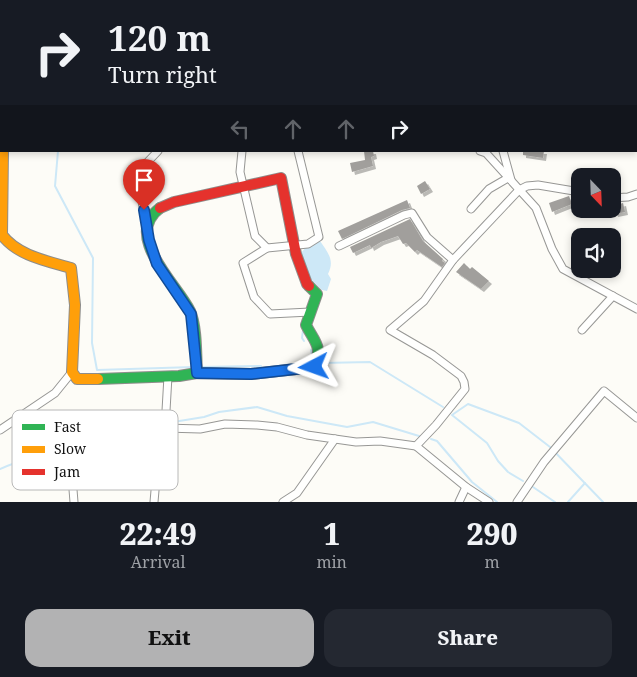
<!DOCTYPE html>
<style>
:root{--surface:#171b24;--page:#242831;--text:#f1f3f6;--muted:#9ea1a6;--accent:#b2b2b3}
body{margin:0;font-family:"Noto Serif",serif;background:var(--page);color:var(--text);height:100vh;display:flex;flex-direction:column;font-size:19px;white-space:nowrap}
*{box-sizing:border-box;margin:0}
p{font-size:16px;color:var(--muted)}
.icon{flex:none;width:28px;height:28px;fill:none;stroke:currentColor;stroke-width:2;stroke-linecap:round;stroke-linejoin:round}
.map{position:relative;height:502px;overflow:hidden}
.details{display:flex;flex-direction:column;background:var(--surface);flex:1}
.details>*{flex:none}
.hud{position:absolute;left:0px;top:0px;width:638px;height:152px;box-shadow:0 2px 8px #0003;background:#171b24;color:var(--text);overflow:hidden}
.needle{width:32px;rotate:157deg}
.buttons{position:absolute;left:571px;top:168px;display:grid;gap:10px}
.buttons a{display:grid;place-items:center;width:50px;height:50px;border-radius:10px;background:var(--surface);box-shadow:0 2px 8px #0003;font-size:25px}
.pin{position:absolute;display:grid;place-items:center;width:42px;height:42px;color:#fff;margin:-51px -21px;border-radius:50% 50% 50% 0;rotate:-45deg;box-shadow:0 0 5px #0007}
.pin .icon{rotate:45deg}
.me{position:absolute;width:55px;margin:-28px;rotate:266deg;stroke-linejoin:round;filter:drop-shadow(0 0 4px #0008)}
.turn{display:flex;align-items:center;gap:18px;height:105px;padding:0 25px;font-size:22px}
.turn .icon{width:65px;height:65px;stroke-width:2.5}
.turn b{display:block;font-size:35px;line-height:42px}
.lanes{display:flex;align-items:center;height:48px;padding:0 25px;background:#0003;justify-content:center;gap:25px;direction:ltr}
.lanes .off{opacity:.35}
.eta{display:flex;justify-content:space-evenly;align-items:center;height:85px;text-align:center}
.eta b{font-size:30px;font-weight:800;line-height:35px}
.cta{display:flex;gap:10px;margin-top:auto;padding:10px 25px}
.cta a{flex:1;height:58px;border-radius:15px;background:var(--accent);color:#111;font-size:20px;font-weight:800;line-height:58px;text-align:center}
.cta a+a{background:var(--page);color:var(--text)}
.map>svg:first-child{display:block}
</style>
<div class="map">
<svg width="637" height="502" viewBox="0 0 637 502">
<defs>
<filter id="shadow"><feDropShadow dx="3" dy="3" stdDeviation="0" flood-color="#0004"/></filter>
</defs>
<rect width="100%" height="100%" fill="#fdfcf7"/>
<!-- water -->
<path fill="#cde8f7" d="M320 241C328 253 335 260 328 274L331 279 327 291 322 290 307 275 301 253 307 246Z"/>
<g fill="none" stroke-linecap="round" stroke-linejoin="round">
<!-- stream -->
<g stroke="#cde8f7" stroke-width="2">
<polyline points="194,1 195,0"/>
<polyline points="58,151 55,186 93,258 92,343 97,370 194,367"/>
<polyline points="303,330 302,338 304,341"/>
<polyline points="311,350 313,359"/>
<polyline points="322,363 370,362 443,407"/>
<polyline points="285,365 295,364"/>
<polyline points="201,367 261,366"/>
<polyline points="167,423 204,417 219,412 257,407 287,416 347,427 373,422 419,436"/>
<polyline points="431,439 437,441 472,482 497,502"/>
<path d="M0 469C33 454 69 451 104 441 124 435 141 427 163 423"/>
<polyline points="523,481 508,472 498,461 487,443 452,415 468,404 519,423 550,447 603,502"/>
<polyline points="533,487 555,502"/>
<polyline points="568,502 585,483"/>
</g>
</g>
<!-- building -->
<g fill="#a19f9c" filter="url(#shadow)">
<polygon points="364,151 373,151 374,156 371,157 373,166 352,172 350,163 365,160"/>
<polygon points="523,151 544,151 543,158 523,155"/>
<polygon points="425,181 430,189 421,194 417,186"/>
<polygon points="569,196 572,204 552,212 549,203"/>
<polygon points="407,200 410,208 402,210 342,239 338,231"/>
<polygon points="623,203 625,212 615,214 613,206"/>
<polygon points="410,219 423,241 443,259 442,261 445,263 442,267 417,250 415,252 406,243 403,244 398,236 381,242 371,248 370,245 353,253 350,247"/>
<polygon points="464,263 470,269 472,267 489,281 481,289 456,272"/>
</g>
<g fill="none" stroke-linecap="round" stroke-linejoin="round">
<!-- street casing -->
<g stroke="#979795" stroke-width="9">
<g id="street">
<polyline points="3,0 5,1"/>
<polyline points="298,0 298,1"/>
<polyline points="365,0 365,1"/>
<polyline points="542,0 542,1"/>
<polyline points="94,1 95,0"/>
<polyline points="561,1 563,0"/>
<polyline points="0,136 1,138"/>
<polyline points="242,151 240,172 255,236 267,248 243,263 254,297 270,314 310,312"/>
<polyline points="480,151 486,153 536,208 552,249 563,269 637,309"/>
<polyline points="503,151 511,180"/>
<polyline points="612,198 628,197 637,194"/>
<polyline points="471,209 489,189 508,178"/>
<polyline points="603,209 605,211"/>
<polyline points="146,224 137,173 158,151"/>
<polyline points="339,246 404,215 412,213 427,237 453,260"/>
<polyline points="267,248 308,244 319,237 298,151"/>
<polyline points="582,330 613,296"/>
<polyline points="165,428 168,376"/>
<polyline points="0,430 55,393 72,372"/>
<polyline points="416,446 466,487 489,502"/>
<polyline points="72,477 74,502"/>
<polyline points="154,502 158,456 165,436 165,428 200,429 225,424 257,425 277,427 307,435 356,442 380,441 416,446 436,425 465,389 464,382 461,376 433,355 390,330 424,301 453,260 519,190 527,186 538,185 580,192"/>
<polyline points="283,502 297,493 335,439"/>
<polyline points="459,502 466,487"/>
<polyline points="517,502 544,462 604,391 637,418"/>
</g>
</g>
<!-- fast casing -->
<g stroke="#8e8d8b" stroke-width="12">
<g id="fast">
<path d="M160 208C122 236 177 284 190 311 197 327 196 356 197 373"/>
<path d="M98 379 179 376 197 373 251 374 314 367C323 346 315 343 306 325L317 294 309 286"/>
</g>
</g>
<!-- slow casing -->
<g stroke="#8e8d8b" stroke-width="12">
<path id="slow" d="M3 151 2 235C18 256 47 261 71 268L75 305 72 372 77 379H98"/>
</g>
<!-- jam casing -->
<g stroke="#8e8d8b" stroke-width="12">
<polyline id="jam" points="160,208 174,202 281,178 296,254 307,284 309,286"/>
</g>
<!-- street -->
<use href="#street" stroke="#fffffe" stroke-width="7"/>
<!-- fast -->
<use href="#fast" stroke="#30b455" stroke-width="10"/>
<!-- slow -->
<use href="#slow" stroke="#ff9f0a" stroke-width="10"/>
<!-- jam -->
<use href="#jam" stroke="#e5322d" stroke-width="10"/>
</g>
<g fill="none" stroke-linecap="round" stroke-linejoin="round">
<!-- route casing -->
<g stroke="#114b97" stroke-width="12">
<polyline id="route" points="144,210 149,240 157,264 191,314 197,373 251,374 314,367"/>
</g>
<!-- route -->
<use href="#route" stroke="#1a73e8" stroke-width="9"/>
</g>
<!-- legend -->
<rect x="12" y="410" width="166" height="80" rx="8" fill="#fff" stroke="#b8b8b8" stroke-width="1"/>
<rect x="22" y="424" width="23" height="6" fill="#30b455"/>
<rect x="22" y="446" width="23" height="7" fill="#ff9f0a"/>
<rect x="22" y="469" width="23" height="6" fill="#e5322d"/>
<g font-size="14" fill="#111">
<text x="54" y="432">Fast</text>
<text x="54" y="454">Slow</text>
<text x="54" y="477">Jam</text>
</g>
</svg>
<div class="buttons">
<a><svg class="needle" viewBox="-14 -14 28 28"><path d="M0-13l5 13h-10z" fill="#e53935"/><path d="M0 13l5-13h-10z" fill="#9ea1a6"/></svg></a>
<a><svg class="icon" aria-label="sound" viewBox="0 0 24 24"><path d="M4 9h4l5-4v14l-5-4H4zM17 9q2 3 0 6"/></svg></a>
</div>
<div class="pin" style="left:144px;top:210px;background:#d93025"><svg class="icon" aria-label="arrive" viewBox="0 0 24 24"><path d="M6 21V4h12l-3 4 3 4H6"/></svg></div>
<svg class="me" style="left:314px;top:367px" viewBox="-20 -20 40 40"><path d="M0-17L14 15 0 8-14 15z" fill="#1a73e8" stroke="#fff" stroke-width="4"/></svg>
<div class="hud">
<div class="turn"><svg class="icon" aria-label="right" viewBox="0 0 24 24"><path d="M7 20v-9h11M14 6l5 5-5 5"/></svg><div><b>120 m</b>Turn right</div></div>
<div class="lanes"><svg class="icon off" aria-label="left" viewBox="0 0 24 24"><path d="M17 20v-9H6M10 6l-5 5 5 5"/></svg><svg class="icon off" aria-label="ahead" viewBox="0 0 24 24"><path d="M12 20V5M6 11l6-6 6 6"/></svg><svg class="icon off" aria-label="ahead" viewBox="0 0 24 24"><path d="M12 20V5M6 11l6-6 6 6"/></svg><svg class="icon" aria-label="right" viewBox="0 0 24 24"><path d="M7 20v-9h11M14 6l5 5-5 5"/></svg></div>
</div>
</div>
<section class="details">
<div class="eta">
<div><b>22:49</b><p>Arrival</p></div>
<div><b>1</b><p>min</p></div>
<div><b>290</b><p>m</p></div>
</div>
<div class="cta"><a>Exit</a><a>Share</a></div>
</section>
